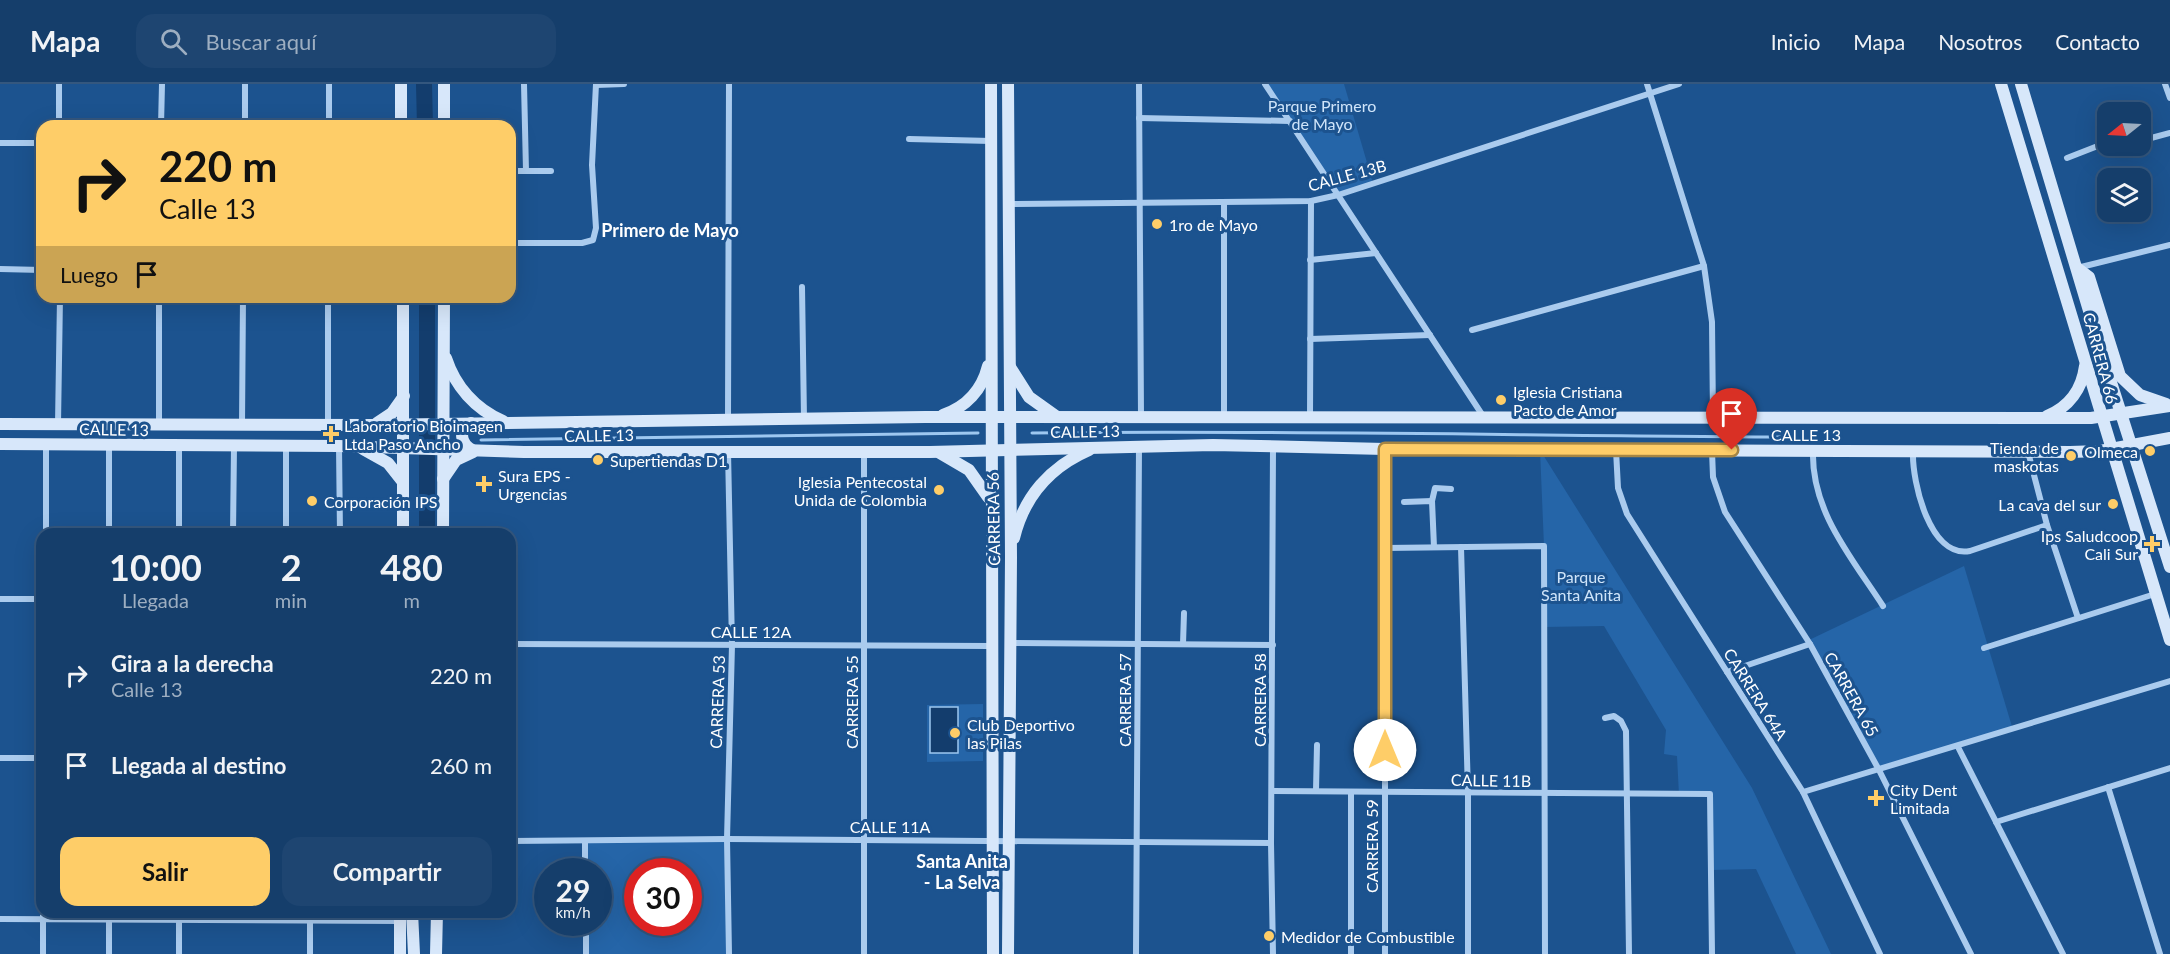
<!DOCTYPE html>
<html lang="es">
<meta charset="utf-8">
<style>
:root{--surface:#153e6b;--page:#1e4571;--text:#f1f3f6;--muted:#9daec1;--line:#34577e;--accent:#fecd68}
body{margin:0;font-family:Lato,sans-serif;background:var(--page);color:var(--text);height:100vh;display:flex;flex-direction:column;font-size:22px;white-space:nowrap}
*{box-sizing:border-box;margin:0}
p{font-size:20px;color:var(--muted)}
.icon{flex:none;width:33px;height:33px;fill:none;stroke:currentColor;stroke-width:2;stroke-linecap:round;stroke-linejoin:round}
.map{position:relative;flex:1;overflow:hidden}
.panel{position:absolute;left:36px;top:444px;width:480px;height:390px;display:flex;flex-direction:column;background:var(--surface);border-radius:18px;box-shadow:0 6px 24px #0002,0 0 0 2px var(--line)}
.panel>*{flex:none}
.hud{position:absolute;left:36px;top:36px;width:480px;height:183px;border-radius:18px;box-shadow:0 6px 24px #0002,0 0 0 2px var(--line);background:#fecd68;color:#111;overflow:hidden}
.needle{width:39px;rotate:252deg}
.controls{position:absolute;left:2097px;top:18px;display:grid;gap:12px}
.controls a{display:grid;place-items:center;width:54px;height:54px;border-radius:12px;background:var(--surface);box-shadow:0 6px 24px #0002,0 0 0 2px var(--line);font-size:30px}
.speed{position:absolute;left:534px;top:774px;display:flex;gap:12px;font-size:30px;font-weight:700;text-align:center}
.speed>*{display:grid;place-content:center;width:78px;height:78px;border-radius:50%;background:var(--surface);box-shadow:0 6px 24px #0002,0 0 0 2px var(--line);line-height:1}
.speed small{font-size:15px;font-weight:400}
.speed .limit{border:9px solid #d22;background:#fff;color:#111}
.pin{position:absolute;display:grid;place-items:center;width:51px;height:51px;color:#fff;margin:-62px -26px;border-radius:50% 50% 50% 0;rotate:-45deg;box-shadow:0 0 6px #0007}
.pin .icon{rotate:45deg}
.me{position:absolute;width:66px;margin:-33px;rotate:0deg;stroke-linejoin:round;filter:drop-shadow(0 0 4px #0008)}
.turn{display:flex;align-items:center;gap:21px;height:126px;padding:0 24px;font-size:27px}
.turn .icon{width:78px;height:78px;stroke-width:2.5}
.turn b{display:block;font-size:42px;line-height:51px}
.then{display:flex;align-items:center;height:57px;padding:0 24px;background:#0003;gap:12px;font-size:22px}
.eta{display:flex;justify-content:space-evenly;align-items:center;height:102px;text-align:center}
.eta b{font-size:36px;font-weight:700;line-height:42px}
.button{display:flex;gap:12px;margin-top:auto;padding:12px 24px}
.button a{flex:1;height:69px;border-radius:18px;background:var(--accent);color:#111;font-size:24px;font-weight:700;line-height:69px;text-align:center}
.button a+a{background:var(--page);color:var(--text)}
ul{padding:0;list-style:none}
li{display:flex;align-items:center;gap:18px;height:90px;padding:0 24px}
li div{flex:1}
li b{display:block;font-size:22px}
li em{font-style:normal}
header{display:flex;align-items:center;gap:36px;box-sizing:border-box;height:84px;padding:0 30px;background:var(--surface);border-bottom:2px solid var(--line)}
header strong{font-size:28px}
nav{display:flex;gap:33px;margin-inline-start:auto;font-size:21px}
.search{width:420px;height:54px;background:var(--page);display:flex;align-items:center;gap:15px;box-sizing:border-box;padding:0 21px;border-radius:18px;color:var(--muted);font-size:22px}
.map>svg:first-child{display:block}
</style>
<header>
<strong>Mapa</strong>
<div class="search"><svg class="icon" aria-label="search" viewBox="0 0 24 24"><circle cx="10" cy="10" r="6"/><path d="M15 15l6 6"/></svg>Buscar aquí</div>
<nav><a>Inicio</a><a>Mapa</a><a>Nosotros</a><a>Contacto</a></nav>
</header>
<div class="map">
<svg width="2170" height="870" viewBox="0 0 2170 870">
<rect width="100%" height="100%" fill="#1c538f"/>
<!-- green -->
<g fill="#2565a8" fill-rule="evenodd">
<polygon points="1265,0 1344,0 1373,99 1338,111"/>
<polygon points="1540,366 1752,704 1831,870 1796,870 1756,785 1711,786 1710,710 1679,711 1677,672 1664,670 1666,646 1604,542 1543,543 1544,462"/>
<polygon points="1964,482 2013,646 1879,686 1807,557"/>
<polygon points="983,620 983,677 927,678 927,621"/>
<path d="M727 755 729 870H586V839L598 838V788L585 787V758ZM638 788H688V838H638Z"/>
</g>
<!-- water -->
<rect fill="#133d6d" stroke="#9dc7f0" stroke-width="1.5" x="930" y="623" width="28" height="46"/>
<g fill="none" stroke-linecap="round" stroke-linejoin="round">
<!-- stream -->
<g stroke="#9dc7f0" stroke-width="3">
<path d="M1032 349C1285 346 1539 352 1792 353"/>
<polyline points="481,356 978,349"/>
</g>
<!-- river -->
<g stroke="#133d6d" stroke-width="16">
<polyline points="424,0 425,42"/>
<polyline points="427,450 427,213"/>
</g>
<!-- street -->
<g stroke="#aacbee" stroke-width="6">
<polyline points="524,0 526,87"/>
<polyline points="1139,0 1141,334"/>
<polyline points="1265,0 1485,335"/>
<polyline points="1647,0 1704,182 1712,238 1713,334"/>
<polyline points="2165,0 2170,14"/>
<polyline points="596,1 624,0"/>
<polyline points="1139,34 1290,37"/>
<polyline points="59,42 59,0"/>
<polyline points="161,42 162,0"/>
<polyline points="245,42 245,0"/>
<polyline points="329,42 329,0"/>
<polyline points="909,55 991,57"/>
<polyline points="2140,57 2170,49"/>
<polyline points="0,59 42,59"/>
<polyline points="2067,74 2108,58"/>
<polyline points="510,87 551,87"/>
<polyline points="1224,118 1224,333"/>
<polyline points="1009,120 1311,117 1338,111 1679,0"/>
<polyline points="510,159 582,159 593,156 596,144 592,81 596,0"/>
<polyline points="1310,176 1376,169"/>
<polyline points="2077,184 2170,161"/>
<polyline points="0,185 42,186"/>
<polyline points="802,203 804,335"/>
<polyline points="1472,246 1704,182"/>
<polyline points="1310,255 1430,251"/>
<polyline points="1310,334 1311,117"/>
<polyline points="728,335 729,0"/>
<polyline points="58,340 60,213"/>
<polyline points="159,340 159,213"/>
<polyline points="242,340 243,213"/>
<polyline points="328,341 328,213"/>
<polyline points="109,361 109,450"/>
<polyline points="339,362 340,450"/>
<polyline points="1273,363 1271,759 1273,870"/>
<polyline points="1616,366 1618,404 1627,430 1803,708 1880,870"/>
<polyline points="728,367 732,561 727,755 729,870"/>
<polyline points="864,367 864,870"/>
<polyline points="1712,367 1713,393 1725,428 1810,560 1879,686 1971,870"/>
<path d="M1813 367C1811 427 1852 474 1883 522"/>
<path d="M1913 368C1912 398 1930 475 1970 467L2047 441"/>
<polyline points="2028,368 2047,441 2078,534"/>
<polyline points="1432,417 1435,404 1451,405"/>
<polyline points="1404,418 1432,417 1434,463"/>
<polyline points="46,450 46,361"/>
<polyline points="179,450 179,362"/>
<polyline points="233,450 234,362"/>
<polyline points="286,450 286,363"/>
<polyline points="1461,463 1468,709 1468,870"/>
<polyline points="1385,464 1544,462 1545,870"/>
<polyline points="0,515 42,515"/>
<polyline points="1009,559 1273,561"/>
<polyline points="510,560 991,562"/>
<polyline points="1183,560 1184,529"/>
<polyline points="1984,564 2155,510"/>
<polyline points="1727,588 1810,560"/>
<polyline points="1605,634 1614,632 1621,637 1626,647 1629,870"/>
<polyline points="1958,663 2063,870"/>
<polyline points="0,674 42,674"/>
<polyline points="2108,703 2160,870"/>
<polyline points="1273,707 1710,710 1712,870"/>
<polyline points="1316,707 1317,661"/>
<polyline points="1351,708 1351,870"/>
<polyline points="1803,708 2170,597"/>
<polyline points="1996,738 2170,684"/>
<polyline points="510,757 727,755 1271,759"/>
<polyline points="585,758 585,788"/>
<polyline points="109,828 109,870"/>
<polyline points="179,828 179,870"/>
<polyline points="310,828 310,870"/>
<polyline points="0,835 400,837"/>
<polyline points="586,838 586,870"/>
<polyline points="43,870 43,828"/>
<polyline points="1136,870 1139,362"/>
<polyline points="1385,870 1385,365"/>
</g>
<!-- secondary -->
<g stroke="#d7e7fa" stroke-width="12">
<polyline points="401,0 401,42"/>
<polyline points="991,0 993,870"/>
<polyline points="1008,0 1011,473 1008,870"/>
<polyline points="2001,0 2170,556"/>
<polyline points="2021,0 2102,270 2170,483"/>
<polyline points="444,42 444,0"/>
<polyline points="2077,184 2089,193 2120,292 2140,311 2166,320"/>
<polyline points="403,213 403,450"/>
<path d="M446 274C455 302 475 325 503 337"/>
<polyline points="1010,283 1029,313 1057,333"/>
<path d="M943 331C966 323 982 306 988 282"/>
<path d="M2047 332C2069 323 2082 305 2085 282"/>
<polyline points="377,339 392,329 404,312"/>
<path d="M471 339C458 346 460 359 472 366"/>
<polyline points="0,340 370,341 925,333 2091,334 2170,322"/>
<polyline points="0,360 339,362 524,368 930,368 1213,361 1385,365 2070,368 2100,367 2170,354"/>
<polyline points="363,365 388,379 403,398"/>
<polyline points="940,369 969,386 988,413"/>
<polyline points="443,395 456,376 473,368"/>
<polyline points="443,450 444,213"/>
<path d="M1014 454C1024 413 1050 383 1089 366"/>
<polyline points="412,828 414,870"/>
<polyline points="400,870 400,828"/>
<polyline points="436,870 437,828"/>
</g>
</g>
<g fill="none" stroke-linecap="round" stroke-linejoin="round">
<!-- route casing -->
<g stroke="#a58544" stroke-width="15">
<polyline id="route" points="1385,666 1385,365 1732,366"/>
</g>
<!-- route -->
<use href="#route" stroke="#fecd68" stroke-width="10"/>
</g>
<!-- markers -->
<g fill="#fecd68" stroke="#1c538f" stroke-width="2">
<circle cx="1157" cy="140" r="6"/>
<circle cx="1501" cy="316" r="6"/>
<path d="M328 341h6v6h6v6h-6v6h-6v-6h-6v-6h6z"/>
<circle cx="2150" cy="367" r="6"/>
<circle cx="2071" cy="372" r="6"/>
<circle cx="598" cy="376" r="6"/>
<path d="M481 391h6v6h6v6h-6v6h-6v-6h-6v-6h6z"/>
<circle cx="939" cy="406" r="6"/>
<circle cx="312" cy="417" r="6"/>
<circle cx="2113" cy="420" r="6"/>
<path d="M2149 451h6v6h6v6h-6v6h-6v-6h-6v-6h6z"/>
<circle cx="955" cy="649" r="6"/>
<path d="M1873 705h6v6h6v6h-6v6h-6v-6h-6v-6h6z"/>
<circle cx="1269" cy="852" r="6"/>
</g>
<g text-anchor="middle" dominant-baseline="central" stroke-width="6" stroke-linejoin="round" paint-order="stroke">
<!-- park labels -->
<g font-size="16" fill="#d0e5fa" stroke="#1c538f">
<text x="1322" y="21">Parque Primero<tspan x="1322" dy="18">de Mayo</tspan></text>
<text x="1581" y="492">Parque<tspan x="1581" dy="18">Santa Anita</tspan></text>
</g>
<!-- street labels -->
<g font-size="16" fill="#fff" stroke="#1c538f">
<text transform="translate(1347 91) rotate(-15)">CALLE 13B</text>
<text transform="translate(2101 274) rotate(75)">CARRERA 66</text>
<text transform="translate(114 345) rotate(1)">CALLE 13</text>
<text transform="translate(1085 347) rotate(-1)">CALLE 13</text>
<text x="1806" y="350">CALLE 13</text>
<text transform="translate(599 351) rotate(-1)">CALLE 13</text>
<text transform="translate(993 435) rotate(-91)">CARRERA 56</text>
<text x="751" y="547">CALLE 12A</text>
<text transform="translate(1756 610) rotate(58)">CARRERA 64A</text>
<text transform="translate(1852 610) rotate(61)">CARRERA 65</text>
<text transform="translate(1124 616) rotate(-90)">CARRERA 57</text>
<text transform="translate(1259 616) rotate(-90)">CARRERA 58</text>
<text transform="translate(717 618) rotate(-88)">CARRERA 53</text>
<text transform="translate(851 618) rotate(-90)">CARRERA 55</text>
<text transform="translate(1491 696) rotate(1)">CALLE 11B</text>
<text x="890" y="742">CALLE 11A</text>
<text transform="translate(1371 762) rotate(-90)">CARRERA 59</text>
</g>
<!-- poi labels -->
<g font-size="16" fill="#fff" stroke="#1c538f" text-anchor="start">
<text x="1169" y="140">1ro de Mayo</text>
<text x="1513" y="307">Iglesia Cristiana<tspan x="1513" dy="18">Pacto de Amor</tspan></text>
<text x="344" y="341">Laboratorio Bioimagen<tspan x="344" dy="18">Ltda Paso Ancho</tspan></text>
<text x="2059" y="363" text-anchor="end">Tienda de<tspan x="2059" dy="18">maskotas</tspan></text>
<text x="2138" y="367" text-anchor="end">Olmeca</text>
<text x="610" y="376">Supertiendas D1</text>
<text x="498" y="391">Sura EPS -<tspan x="498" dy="18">Urgencias</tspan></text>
<text x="927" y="397" text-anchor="end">Iglesia Pentecostal<tspan x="927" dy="18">Unida de Colombia</tspan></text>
<text x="324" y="417">Corporación IPS</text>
<text x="2101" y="420" text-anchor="end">La cava del sur</text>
<text x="2138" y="451" text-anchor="end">Ips Saludcoop<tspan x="2138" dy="18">Cali Sur</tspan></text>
<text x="967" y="640">Club Deportivo<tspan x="967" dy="18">las Pilas</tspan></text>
<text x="1890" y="705">City Dent<tspan x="1890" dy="18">Limitada</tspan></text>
<text x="1281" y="852">Medidor de Combustible</text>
</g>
<!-- neighbourhood labels -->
<g font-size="18" font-weight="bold" fill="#fff" stroke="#1c538f">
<text x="670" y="146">Primero de Mayo</text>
<text x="962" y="777">Santa Anita<tspan x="962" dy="21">- La Selva</tspan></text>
</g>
</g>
</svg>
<div class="controls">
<a><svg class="needle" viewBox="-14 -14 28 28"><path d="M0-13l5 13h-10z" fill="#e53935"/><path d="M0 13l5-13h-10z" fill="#9daec1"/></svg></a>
<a><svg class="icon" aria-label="layers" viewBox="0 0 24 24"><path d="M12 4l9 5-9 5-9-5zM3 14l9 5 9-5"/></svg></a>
</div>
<div class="speed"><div>29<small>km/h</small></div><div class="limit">30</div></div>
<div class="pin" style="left:1732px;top:366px;background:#d93025"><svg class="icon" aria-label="arrive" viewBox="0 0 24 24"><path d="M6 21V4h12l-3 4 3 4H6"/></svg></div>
<svg class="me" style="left:1385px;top:666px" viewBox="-20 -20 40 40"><circle r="19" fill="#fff"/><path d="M0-13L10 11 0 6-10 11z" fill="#fecd68"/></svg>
<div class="hud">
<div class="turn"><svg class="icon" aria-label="right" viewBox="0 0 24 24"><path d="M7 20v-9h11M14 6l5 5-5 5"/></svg><div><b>220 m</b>Calle 13</div></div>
<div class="then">Luego<svg class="icon" aria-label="arrive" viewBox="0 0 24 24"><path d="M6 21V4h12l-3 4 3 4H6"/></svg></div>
</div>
<section class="panel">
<div class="eta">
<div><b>10:00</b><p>Llegada</p></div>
<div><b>2</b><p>min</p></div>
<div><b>480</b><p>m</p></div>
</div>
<ul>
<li><svg class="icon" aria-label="right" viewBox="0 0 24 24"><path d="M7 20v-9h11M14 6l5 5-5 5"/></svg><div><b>Gira a la derecha</b><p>Calle 13</p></div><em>220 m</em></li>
<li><svg class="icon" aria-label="arrive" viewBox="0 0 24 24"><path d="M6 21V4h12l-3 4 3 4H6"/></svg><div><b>Llegada al destino</b></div><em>260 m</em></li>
</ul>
<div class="button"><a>Salir</a><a>Compartir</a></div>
</section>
</div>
